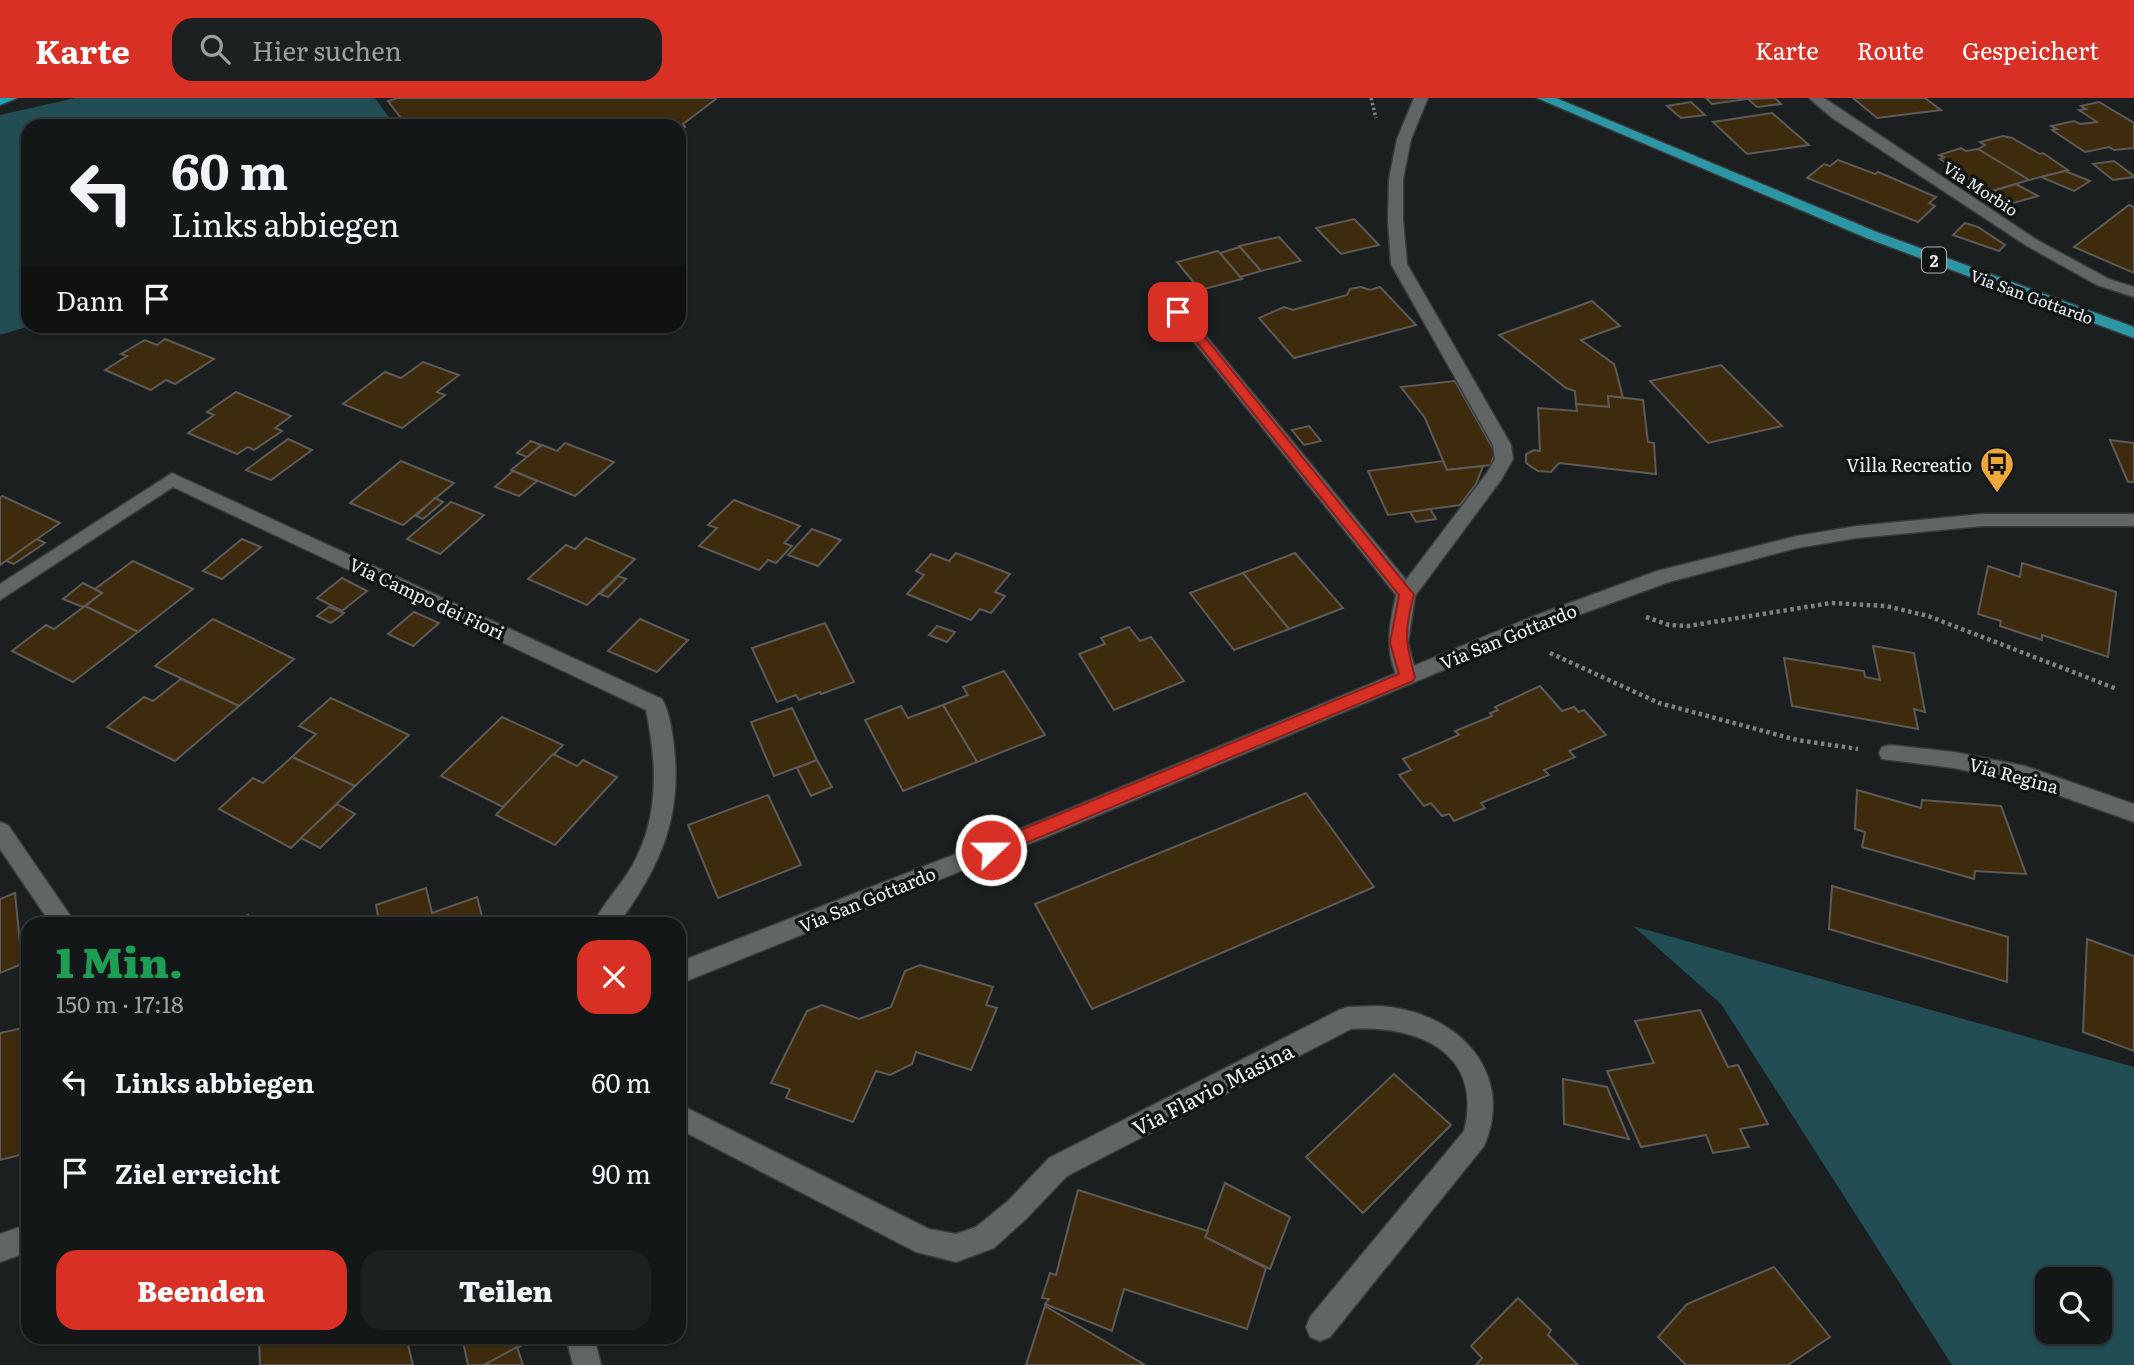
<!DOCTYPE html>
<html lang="de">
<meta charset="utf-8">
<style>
:root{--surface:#141717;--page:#1d2020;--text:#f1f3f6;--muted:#9d9fa1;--line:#333636;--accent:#d93025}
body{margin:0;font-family:Literata,serif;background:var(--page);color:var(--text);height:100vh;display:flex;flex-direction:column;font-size:26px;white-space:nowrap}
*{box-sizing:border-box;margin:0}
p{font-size:23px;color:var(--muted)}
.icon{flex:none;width:38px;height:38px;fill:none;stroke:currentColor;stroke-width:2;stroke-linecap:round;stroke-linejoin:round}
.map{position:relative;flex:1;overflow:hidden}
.details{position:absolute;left:21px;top:819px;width:665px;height:427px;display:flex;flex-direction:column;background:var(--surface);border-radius:21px;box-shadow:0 2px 5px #0004,0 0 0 2px var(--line)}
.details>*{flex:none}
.guide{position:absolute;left:21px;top:21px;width:665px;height:214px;border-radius:21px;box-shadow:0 2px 5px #0004,0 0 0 2px var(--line);background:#141717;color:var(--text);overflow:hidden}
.controls{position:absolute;left:2035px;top:1169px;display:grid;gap:14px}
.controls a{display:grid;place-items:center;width:77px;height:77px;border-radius:14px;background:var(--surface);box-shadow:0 2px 5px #0004,0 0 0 2px var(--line);font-size:35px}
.pin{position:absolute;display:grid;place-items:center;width:60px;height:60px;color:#fff;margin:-30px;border-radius:14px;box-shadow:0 4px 10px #0006}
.me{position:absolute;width:77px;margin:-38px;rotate:68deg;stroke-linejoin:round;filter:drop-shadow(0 0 5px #0008)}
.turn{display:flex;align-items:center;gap:24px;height:147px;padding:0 35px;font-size:32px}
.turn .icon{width:91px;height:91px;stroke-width:2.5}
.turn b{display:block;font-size:49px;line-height:60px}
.then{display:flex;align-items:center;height:66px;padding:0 35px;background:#0003;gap:14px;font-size:26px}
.round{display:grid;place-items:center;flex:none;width:74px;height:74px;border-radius:21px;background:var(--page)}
.head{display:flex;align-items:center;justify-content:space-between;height:119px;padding:0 35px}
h1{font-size:42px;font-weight:800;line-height:52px;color:#1e9e55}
.cta{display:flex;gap:14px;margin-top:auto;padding:14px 35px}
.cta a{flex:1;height:80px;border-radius:21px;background:var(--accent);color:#fff;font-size:28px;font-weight:800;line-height:80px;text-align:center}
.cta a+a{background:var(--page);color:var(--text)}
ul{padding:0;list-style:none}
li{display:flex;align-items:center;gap:21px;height:91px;padding:0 35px}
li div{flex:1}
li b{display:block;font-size:26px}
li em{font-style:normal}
header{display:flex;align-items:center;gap:42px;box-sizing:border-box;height:98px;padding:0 35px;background:var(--accent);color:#fff}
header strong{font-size:33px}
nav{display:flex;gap:38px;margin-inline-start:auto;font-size:24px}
.search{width:490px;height:63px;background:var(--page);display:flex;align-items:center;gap:18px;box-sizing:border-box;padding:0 24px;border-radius:21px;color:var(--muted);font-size:26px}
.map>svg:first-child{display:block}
</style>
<header>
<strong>Karte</strong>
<div class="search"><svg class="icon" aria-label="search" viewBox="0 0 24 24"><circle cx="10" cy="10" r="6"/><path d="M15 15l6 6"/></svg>Hier suchen</div>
<nav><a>Karte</a><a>Route</a><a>Gespeichert</a></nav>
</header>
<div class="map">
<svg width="2134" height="1267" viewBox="0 0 2134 1267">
<rect width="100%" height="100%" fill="#1b1f1f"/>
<!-- green -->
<g fill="#224d54" fill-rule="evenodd">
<polygon points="75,0 375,0 395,28 28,28 30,228 0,237 0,17"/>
<path d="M1633 828 2134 969V1267H1952L1721 906ZM2048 1181H2100V1234H2048Z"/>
</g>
<!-- building -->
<g fill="#3e2b0d" stroke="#5d5a57" stroke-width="2">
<polygon points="398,0 715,0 716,1 683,26 685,29 679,31 679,28 407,28 388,3"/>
<polygon points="1706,0 1754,0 1712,6"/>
<polygon points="1775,0 1781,6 1757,9 1748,1"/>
<polygon points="1853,0 1925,0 1941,12 1877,20"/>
<polygon points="1691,4 1705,17 1681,20 1667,8"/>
<polygon points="2099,4 2134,25 2134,50 2114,52 2109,49 2085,54 2052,32 2057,31 2051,28 2074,23 2080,26 2097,24 2079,12 2086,11 2081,8"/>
<polygon points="1772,15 1809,47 1747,56 1713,24"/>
<polygon points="2003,38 2012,40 2040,56 2043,55 2068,72 2029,82 1978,51 1985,47 1980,44"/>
<polygon points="1961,50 1966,53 1978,51 2029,82 1992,93 1985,88 1981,89 1940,61 1944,59 1939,57"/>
<polygon points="1838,62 1875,76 1878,74 1936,99 1929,105 1935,108 1918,124 1807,80 1824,66 1830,68"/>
<polygon points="2114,63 2134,78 2134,79 2113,82 2093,66"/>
<polygon points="2065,73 2090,83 2074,93 2041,79"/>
<polygon points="2016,86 2038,98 2013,105 1993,93"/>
<polygon points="2129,107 2134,109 2134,175 2074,149"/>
<polygon points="1354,121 1379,147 1341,156 1316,130"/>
<polygon points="1965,125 1978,129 2005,147 1999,153 1953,137"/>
<polygon points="1279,139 1301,163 1261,173 1239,148"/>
<polygon points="1240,149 1261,173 1240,179 1220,155"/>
<polygon points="1218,153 1242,181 1200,192 1177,164"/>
<polygon points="1361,189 1370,192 1380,189 1416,227 1294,260 1259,220 1284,209 1293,212 1347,197 1350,191"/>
<polygon points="1592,203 1620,228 1581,242 1614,266 1616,272 1623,300 1608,298 1609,309 1576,306 1575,293 1566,290 1499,237"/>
<polygon points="165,241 214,261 175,286 166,282 151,292 105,272 127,258 121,256 145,242 157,247"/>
<polygon points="423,264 459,277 437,294 445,297 402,330 343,306 385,274 401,280"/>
<polygon points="1721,267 1782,328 1708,345 1650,283"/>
<polygon points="1455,283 1495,354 1491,367 1447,372 1425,320 1401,289"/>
<polygon points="236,294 291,318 275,330 282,333 254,352 248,349 237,356 188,335 214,317 207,314"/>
<polygon points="1608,298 1643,302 1648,344 1654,345 1656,376 1559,365 1551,374 1538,373 1526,365 1526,356 1534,352 1540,353 1538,310 1577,313 1576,306 1609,309"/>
<polygon points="1309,328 1321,343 1304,347 1292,332"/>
<polygon points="288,341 312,352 271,382 246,372"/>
<polygon points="2110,342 2134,345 2134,384 2128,384"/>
<polygon points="531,343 541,347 527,359 517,355"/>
<polygon points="565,345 614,364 575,398 511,372 542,347 557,353"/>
<polygon points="401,363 454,385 403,427 350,405"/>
<polygon points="1443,363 1447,372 1483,368 1476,386 1460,407 1388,417 1368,373"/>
<polygon points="513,373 537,383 519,398 495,389"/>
<polygon points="2,398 60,425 0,467 0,399"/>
<polygon points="435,400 443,404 423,421 416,418"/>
<polygon points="734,402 800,428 784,445 792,448 776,465 768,462 759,472 699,448 717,430 708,427"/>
<polygon points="451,404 484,417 440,456 407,441"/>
<polygon points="1430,411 1436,421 1416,424 1410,414"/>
<polygon points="812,431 841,442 818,468 788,457"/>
<polygon points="586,440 635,461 587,507 528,481 566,447 575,451"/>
<polygon points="37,441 45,445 14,466 6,463"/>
<polygon points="242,441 261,449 222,481 203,473"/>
<polygon points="956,455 1010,476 995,494 1005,498 991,515 980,511 971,522 907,496 924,477 916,473 931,456 949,463"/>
<polygon points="1295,455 1343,510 1289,531 1243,475"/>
<polygon points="133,463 193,491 138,534 85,508 102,495 95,491"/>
<polygon points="2022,465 2116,494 2108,559 2042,537 2042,542 2000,528 2001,523 1978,516 1988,468 2020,479"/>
<polygon points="1243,475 1289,531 1234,552 1190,495"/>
<polygon points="618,478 626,481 608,499 600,496"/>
<polygon points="342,480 367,493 342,513 317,500"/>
<polygon points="83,485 102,495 83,509 63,501"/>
<polygon points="85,508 138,534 73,584 12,553 46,527 54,531"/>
<polygon points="329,509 344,515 331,525 317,518"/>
<polygon points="414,514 439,525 413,548 388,536"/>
<polygon points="213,521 294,561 239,608 155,568"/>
<polygon points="640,521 688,542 657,574 608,553"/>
<polygon points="825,525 854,584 821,596 820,594 799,602 796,597 777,604 752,550"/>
<polygon points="937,528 955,534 947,544 929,537"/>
<polygon points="1129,529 1140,543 1151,539 1184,583 1114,612 1079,556 1105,546 1101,540"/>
<polygon points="1873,548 1914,555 1925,614 1914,611 1918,631 1792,608 1784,560 1864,573 1865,579 1880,582"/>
<polygon points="1004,573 1045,637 977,664 943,607 968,597 963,589"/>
<polygon points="181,581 239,608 175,663 107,629 144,599 153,603"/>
<polygon points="1540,588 1562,613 1574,609 1579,614 1584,612 1606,637 1569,653 1575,659 1544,672 1549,677 1481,705 1485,710 1454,723 1449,716 1442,718 1431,705 1424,708 1399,677 1411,672 1403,661 1459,637 1455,633 1492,618 1490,615 1498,612 1495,609"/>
<polygon points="331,600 409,637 355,688 292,659 316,636 299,628"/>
<polygon points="943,607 977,664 903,693 865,622 901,608 908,620"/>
<polygon points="792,610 817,662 774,678 751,624"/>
<polygon points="502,619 563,647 503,709 441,678"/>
<polygon points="553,656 577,668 583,662 617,679 555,747 496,717"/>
<polygon points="292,659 355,688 291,750 219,711 253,680 263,685"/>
<polygon points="817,662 832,689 811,698 797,670"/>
<polygon points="1857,692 1921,710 1922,702 2001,708 2026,776 1975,773 1974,781 1862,749 1865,734 1855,731"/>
<polygon points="1306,695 1374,789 1092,911 1035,806"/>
<polygon points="768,697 801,767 718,800 688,727"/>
<polygon points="337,706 355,716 320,750 301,740"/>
<polygon points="1832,788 2008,839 2007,884 1829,831"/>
<polygon points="426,790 432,815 477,799 484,826 356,826 378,818 376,807"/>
<polygon points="15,795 22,866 0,875 0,801"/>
<polygon points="248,817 249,826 221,826"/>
<polygon points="2087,841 2134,858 2134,953 2083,934"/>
<polygon points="920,867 993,889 986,907 997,910 971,972 916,954 912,966 890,977 876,973 853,1024 786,1000 790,991 771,985 807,913 822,907 859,921 891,909 905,873"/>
<polygon points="1700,912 1728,969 1738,967 1768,1026 1740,1031 1749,1049 1713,1055 1706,1037 1641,1049 1607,973 1654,965 1635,923"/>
<polygon points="28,929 28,1055 0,1062 0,935"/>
<polygon points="1394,976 1451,1027 1363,1115 1306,1059"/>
<polygon points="1563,981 1607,989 1629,1041 1564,1026"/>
<polygon points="1225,1085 1290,1119 1270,1171 1205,1139"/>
<polygon points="1078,1092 1208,1133 1205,1139 1266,1170 1247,1231 1124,1191 1112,1233 1045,1206 1049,1201 1042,1200 1050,1175 1056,1177"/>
<polygon points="1774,1169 1830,1239 1788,1267 1686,1267 1658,1239 1687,1206"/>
<polygon points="1518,1200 1551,1232 1548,1237 1578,1267 1476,1267 1482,1260 1471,1248"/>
<polygon points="1045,1208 1145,1267 1026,1267"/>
<polygon points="259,1239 406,1239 413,1267 260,1267"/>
<polygon points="462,1239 538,1239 484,1267 468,1267"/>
<polygon points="517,1249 523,1267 484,1267"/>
</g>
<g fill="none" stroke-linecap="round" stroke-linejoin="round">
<!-- minor casing -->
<g stroke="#393c3c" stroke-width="3">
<g id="minor">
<path d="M1414 0H1428L1411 41 1403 81V122L1407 166 1511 347 1513 361 1501 382 1415 498 1408 545 1417 579 1414 584 1407 587 1400 584C1384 556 1389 527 1396 497L1170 214 1172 211H1184L1406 482 1487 375 1495 361 1493 347 1391 166 1388 122 1389 81 1397 41Z"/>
<polygon points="1809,0 1824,0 2037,142 2109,181 2134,189 2134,199 2097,187 2027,148 1831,19"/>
<path d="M172 375 662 601C670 615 672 634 674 649 682 720 660 769 618 826H593C603 805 621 788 632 768 660 719 657 665 646 612L173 389 0 502V486Z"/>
<polygon points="1890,647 1954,654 2025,668 2134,706 2134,724 2024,685 1954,670 1882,661 1879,655 1882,649"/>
<polygon points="0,724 8,727 76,826 51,826 0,751"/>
<path d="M1379 908C1453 912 1517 971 1484 1048L1330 1239 1320 1243 1310 1239 1306 1229 1310 1219 1464 1033C1484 954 1417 927 1351 931L1067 1078 1026 1121 994 1150 956 1164 916 1154 679 1031V1006L929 1131 956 1136 976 1129 1008 1103 1049 1060 1339 912 1348 909Z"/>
<polygon points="566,1239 594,1239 601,1267 573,1267"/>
</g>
</g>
<!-- secondary casing -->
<g stroke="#393c3c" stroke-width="3">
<g id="secondary">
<polygon points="1982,416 2134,416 2134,428 1982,428 1857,440 1797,450 1669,484 1548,528 1051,737 679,886 679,864 1035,725 1534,518 1657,473 1797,438 1857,428"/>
<polygon points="28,1126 28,1154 0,1164 0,1136"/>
</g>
</g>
<!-- primary casing -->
<g stroke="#393c3c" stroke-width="3">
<polygon id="primary" points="1537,0 1556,0 1879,135 2134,229 2134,240 1869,141"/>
</g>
<!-- trunk casing -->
<g stroke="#393c3c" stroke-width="3">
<polygon id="trunk" points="0,0 17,0 0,7"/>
</g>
<!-- path-far1 -->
<polyline stroke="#7e8182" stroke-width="3.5" stroke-dasharray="2.5 2.5" stroke-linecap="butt" points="1371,0 1376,20"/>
<!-- path -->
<g stroke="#7e8182" stroke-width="4.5" stroke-dasharray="3.5 3.5" stroke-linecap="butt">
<polyline points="1646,519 1669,527 1688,528 1831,505 1886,508 1928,518 2117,591"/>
<polyline points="1550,555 1659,605 1797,642 1858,651"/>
</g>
<!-- minor -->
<use href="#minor" fill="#616566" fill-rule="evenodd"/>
<!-- secondary -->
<use href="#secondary" fill="#616566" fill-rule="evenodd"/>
<!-- primary -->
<use href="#primary" fill="#2b97a4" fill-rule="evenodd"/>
<!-- trunk -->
<use href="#trunk" fill="#19a8b9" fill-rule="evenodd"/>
</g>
<!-- route -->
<path fill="#d93025" stroke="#8d1f18" stroke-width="2" d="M1178 210 1182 211 1411 493 1414 496C1404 533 1405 544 1415 579L1413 583 997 757H985L983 752 985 747 1399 576 1390 545 1399 497 1174 216V211Z"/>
<!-- icons -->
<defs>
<g id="bus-pin" transform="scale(1.75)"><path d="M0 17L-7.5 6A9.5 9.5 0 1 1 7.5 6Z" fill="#eca93a" stroke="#121516"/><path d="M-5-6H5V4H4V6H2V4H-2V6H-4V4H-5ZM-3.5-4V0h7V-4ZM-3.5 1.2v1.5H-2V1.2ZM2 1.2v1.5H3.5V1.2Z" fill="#111"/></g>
</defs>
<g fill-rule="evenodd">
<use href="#bus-pin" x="1997" y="366"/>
</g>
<g text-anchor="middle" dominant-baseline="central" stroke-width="7" stroke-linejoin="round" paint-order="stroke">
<!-- far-street labels -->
<g font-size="16" fill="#eff1f2" stroke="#121516">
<text transform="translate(1981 90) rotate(33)">Via Morbio</text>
<text transform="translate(2032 198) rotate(20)">Via San Gottardo</text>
</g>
<!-- shield labels -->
<rect fill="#121516" stroke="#adafb0" stroke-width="2" x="1922" y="149.5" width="24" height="25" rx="5"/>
<g font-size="16" font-weight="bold" fill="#eff1f2">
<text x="1934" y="162">2</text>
</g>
<!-- poi labels -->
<g font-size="18" fill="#eff1f2" stroke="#121516" text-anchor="end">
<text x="1972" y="366">Villa Recreatio</text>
</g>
<!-- street labels -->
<g font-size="18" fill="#eff1f2" stroke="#121516">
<text transform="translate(427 500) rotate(25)">Via Campo dei Fiori</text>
<text transform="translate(1508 538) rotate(-22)">Via San Gottardo</text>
<text transform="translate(2014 677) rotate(15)">Via Regina</text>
<text transform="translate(867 801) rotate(-22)">Via San Gottardo</text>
</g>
<!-- near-street labels -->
<g font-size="21" fill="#eff1f2" stroke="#121516">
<text transform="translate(1212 990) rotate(-27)">Via Flavio Masina</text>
</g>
</g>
</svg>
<div class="controls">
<a><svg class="icon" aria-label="search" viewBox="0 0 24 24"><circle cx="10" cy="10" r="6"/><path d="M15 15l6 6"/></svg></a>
</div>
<div class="pin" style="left:1178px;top:214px;background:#d93025"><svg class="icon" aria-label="arrive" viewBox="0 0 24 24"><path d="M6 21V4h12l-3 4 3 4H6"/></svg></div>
<svg class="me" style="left:991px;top:752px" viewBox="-20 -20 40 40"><circle r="17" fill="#d93025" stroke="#fff" stroke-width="3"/><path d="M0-11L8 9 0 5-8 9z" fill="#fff"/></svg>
<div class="guide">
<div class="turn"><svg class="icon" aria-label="left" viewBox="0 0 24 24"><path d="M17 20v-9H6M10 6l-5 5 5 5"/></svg><div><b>60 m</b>Links abbiegen</div></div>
<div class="then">Dann<svg class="icon" aria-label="arrive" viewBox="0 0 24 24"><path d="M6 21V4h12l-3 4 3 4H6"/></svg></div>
</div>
<section class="details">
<div class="head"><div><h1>1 Min.</h1><p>150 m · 17:18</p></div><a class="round" style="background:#d93025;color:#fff"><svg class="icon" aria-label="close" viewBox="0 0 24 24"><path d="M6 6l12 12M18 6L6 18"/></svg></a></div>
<ul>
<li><svg class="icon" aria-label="left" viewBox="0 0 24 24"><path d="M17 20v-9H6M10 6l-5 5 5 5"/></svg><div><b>Links abbiegen</b></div><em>60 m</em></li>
<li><svg class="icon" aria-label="arrive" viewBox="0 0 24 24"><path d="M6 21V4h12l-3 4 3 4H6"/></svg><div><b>Ziel erreicht</b></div><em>90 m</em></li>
</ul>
<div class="cta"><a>Beenden</a><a>Teilen</a></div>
</section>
</div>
